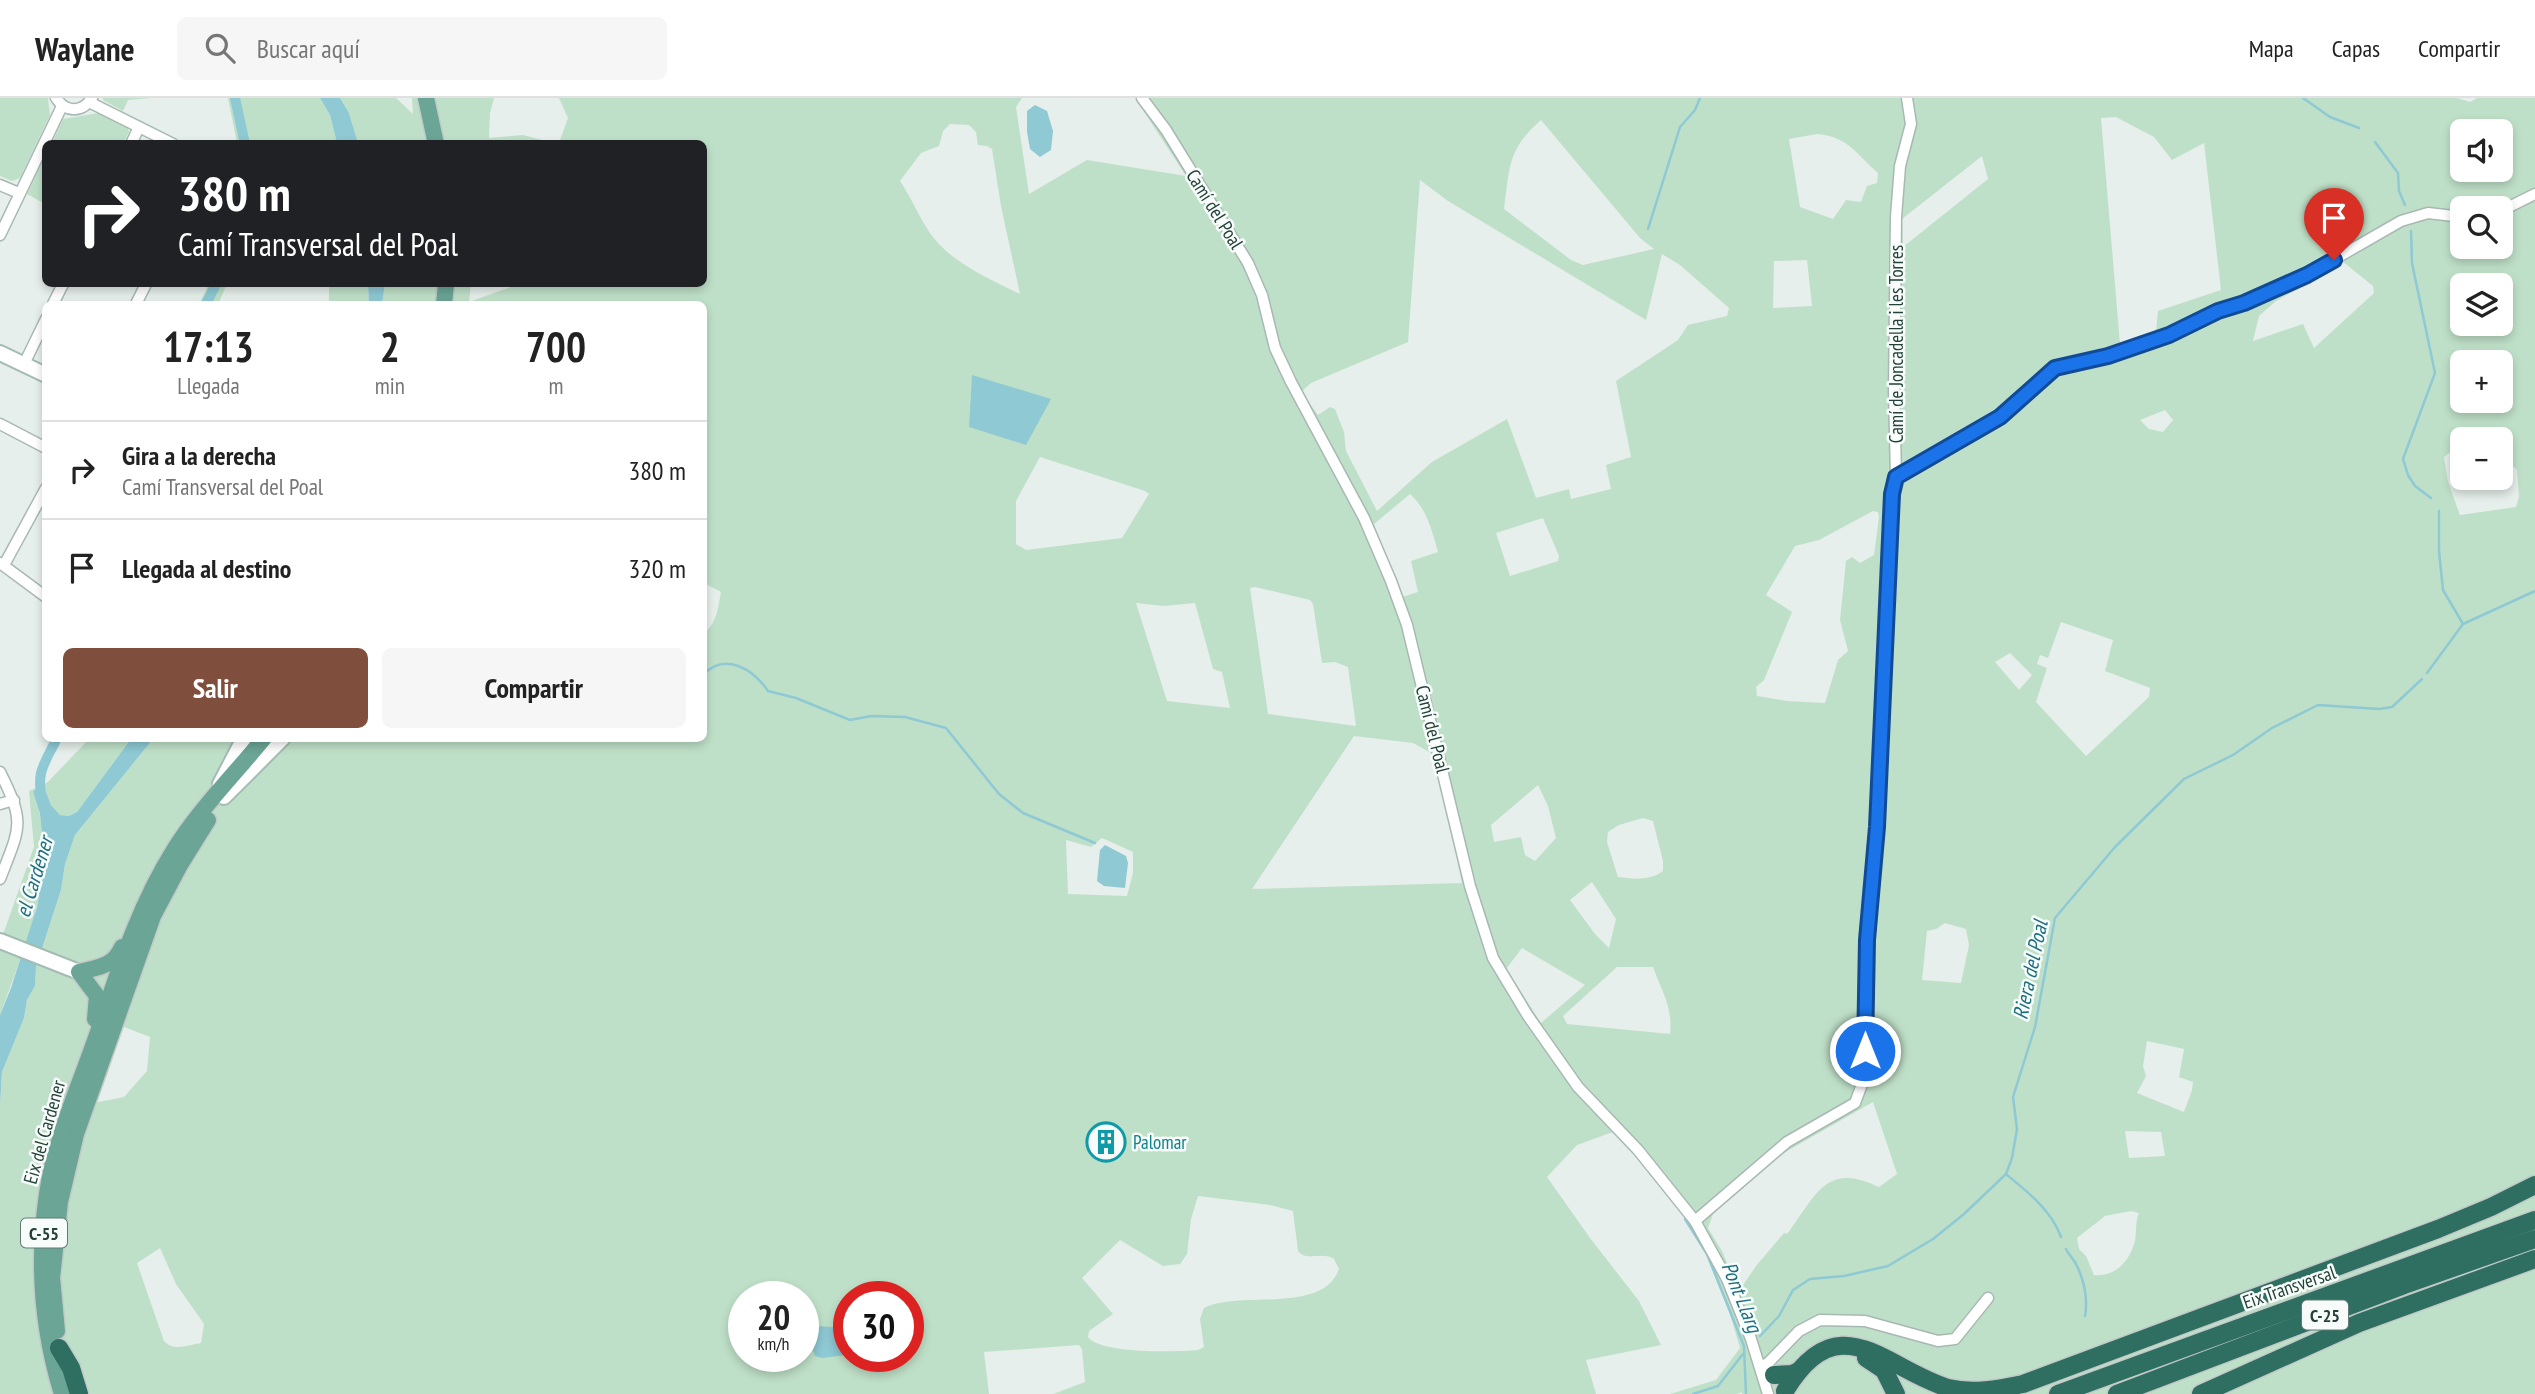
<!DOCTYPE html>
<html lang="es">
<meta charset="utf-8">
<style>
:root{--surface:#fff;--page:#f6f6f6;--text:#222;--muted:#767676;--line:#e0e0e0;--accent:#804e3d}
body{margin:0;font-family:"PT Sans Narrow",sans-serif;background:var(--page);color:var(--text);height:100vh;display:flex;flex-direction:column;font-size:26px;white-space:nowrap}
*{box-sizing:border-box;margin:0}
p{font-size:23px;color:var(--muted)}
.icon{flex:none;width:38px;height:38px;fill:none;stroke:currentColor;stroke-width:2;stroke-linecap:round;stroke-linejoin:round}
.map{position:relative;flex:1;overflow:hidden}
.side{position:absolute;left:42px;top:203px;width:665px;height:441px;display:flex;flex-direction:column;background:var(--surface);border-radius:10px;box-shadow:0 4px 10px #0003}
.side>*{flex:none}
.guide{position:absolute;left:42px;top:42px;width:665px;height:147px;border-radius:10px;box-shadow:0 4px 10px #0003;background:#202124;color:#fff;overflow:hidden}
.controls{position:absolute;left:2450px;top:21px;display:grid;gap:14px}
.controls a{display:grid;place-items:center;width:63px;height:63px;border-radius:10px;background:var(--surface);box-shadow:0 4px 10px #0003;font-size:35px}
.speed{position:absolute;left:728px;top:1183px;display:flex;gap:14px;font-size:35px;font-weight:700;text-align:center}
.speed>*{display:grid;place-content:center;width:91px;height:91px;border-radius:50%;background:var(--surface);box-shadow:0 4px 10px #0003;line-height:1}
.speed small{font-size:18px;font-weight:400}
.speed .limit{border:10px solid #d22;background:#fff;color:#111}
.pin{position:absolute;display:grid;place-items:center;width:60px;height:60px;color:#fff;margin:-72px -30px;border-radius:50% 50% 50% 0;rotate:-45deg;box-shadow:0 0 7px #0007}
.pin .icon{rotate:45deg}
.me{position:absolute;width:77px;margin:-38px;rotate:0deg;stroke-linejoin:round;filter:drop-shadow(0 0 5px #0008)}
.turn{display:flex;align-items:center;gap:24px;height:147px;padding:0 21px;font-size:32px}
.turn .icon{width:91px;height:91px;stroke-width:2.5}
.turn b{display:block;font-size:49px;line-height:60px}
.eta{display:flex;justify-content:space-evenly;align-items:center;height:119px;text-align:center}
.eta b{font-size:42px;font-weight:800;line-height:49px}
.action{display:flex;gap:14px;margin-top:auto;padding:14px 21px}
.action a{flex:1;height:80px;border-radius:10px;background:var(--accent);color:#fff;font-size:28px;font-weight:800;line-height:80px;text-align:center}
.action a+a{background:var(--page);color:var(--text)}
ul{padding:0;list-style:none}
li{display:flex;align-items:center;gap:21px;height:98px;padding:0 21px;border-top:2px solid var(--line)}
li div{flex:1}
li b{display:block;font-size:26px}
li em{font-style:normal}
header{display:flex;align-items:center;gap:42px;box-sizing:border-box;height:98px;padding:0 35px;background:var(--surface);border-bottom:2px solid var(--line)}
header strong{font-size:33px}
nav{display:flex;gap:38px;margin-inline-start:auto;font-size:24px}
.search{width:490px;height:63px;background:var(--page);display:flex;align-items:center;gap:18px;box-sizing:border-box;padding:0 24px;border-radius:10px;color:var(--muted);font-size:26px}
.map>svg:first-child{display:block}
</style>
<header>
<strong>Waylane</strong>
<div class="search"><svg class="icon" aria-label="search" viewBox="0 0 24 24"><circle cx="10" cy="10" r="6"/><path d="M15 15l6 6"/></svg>Buscar aquí</div>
<nav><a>Mapa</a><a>Capas</a><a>Compartir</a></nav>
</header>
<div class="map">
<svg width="2535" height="1296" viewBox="0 0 2535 1296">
<rect width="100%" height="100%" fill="#e6efeb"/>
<!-- green -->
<g fill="#bfe0c8" fill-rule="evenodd">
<polygon points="0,0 48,0 50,17 20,80 12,83 0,78"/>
<polygon points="103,0 152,0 128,2 123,13 103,2"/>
<polygon points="228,0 320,0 330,17 337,45 237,45"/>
<polygon points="340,0 396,0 413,16 412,0 494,0 490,15 489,40 523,37 554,45 358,45 349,15"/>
<path d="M559 0H1022L1016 9 1029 96 1087 62 1186 78 1135 0H2457L2470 4 2477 0H2535V1296H1742V1294L1737 1296H1670L1716 1282 1740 1250 1725 1199 1707 1156 1678 1106 1634 1053 1613 1034 1577 1047 1547 1079 1590 1140 1639 1203 1661 1247 1586 1262 1596 1296H1053L1085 1284 1082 1251 1079 1247 984 1254 989 1296H0V1007L2 974 24 920 27 902 35 888 36 869 61 792 65 766 75 737 153 641 704 640V535C717 525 718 510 721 494L704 485V206H382L385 186H471L469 204 519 186H704V46L559 45 568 20ZM2116 19 2154 39 2172 62 2204 45 2221 192 2158 213 2156 233 2120 246 2101 20ZM1541 22 1640 140 1654 151 1583 167 1571 162 1504 111C1510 69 1507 52 1541 22ZM950 26 969 27 976 34 978 47 987 48 992 51 1001 108 1020 196C989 181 950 164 930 135 919 119 911 99 900 83L921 55 939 48 943 33ZM2462 33H2501V72H2462ZM1817 36C1849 39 1856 56 1878 75L1877 85 1867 88 1861 104 1846 102 1833 121 1800 109 1789 41ZM1982 58 1988 81 1903 149 1902 121ZM1420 82 1448 103 1646 222 1662 156 1680 167 1729 210 1727 218 1688 227 1678 242 1616 283 1631 359 1606 367 1611 391 1571 401 1569 391 1536 400 1507 321 1432 364 1377 413 1346 353 1344 334 1335 311 1330 309 1318 317 1301 294 1311 285 1408 244ZM2462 110H2501V149H2462ZM1807 162 1812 208 1773 210 1774 163ZM2342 163 2373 188 2374 195 2314 250 2303 226 2253 243 2259 218 2276 203 2300 190 2307 182ZM2462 187H2501V226H2462ZM2462 264H2501V303H2462ZM2165 312 2173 322 2163 334 2149 331 2140 322ZM2462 341H2501V357L2517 372 2519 399 2516 409 2460 417 2448 384 2444 359 2462 345ZM1040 359 1145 393 1149 396 1122 440 1026 452 1016 446V403ZM1410 396C1427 411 1432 433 1438 454L1411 463 1418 494 1402 499 1374 426ZM1873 413 1878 414 1879 419 1874 457 1860 465 1852 459 1846 463 1840 522 1848 553 1838 562 1825 605 1787 603 1757 598 1756 589 1764 582 1792 514 1766 497 1795 448 1819 442ZM1543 420 1559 458 1558 463 1510 478 1496 435ZM1255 489 1310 502 1313 506 1322 565 1335 564 1348 569 1356 628 1268 616 1250 490ZM1136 505 1164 508 1195 505 1213 571 1222 574 1230 610 1167 603ZM2061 524 2113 542 2105 573 2150 590 2149 599 2086 658 2036 604 2047 570 2037 566 2040 557 2048 560ZM2010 555 2032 577 2019 592 1995 564ZM1354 638 1413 645 1435 657 1462 785 1252 791ZM1538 687 1548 708 1556 740 1535 763 1525 757 1521 739 1494 744 1491 727ZM1643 720 1653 723 1663 763V773C1650 783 1633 781 1618 779L1607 744 1608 734 1619 727ZM1102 740 1133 754V775L1127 798 1068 796 1066 742 1091 749ZM1592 784 1616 821 1609 850 1595 836 1570 802ZM1945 825 1966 831 1969 847 1961 885 1922 882 1927 833 1936 831ZM1522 850 1585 887 1541 925 1506 871ZM1617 869H1653C1662 894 1673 909 1670 936L1567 926 1563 918ZM119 927 150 939 147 973 124 999 94 1005ZM2147 943 2184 951 2179 979 2193 984 2192 992 2184 1014 2137 995 2146 978 2143 968ZM1873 1004 1897 1076 1879 1089C1826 1063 1816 1097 1787 1136L1784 1135 1756 1168 1739 1193 1722 1153 1708 1130 1713 1116 1723 1104 1773 1061ZM2125 1033 2161 1034 2165 1058 2129 1060ZM1198 1098 1270 1107 1293 1113 1298 1153C1306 1164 1321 1153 1334 1161L1339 1171C1323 1217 1239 1192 1204 1210L1200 1221 1204 1249 1198 1252C1177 1254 1100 1256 1088 1239L1089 1233 1113 1216 1082 1180 1120 1142 1163 1168 1180 1166 1187 1156 1191 1121ZM2131 1113 2139 1115C2134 1126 2138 1138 2133 1149 2127 1166 2113 1179 2094 1177L2086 1158 2079 1151 2077 1140 2105 1118ZM160 1150 176 1186 204 1226 201 1245C188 1247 174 1254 164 1243L137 1165ZM744 1199H803V1258H744ZM849 1199H908V1258H849Z"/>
<polygon points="99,15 128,29 129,34 123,45 52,45 63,21"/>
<polygon points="45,58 46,106 45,106 27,96"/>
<polygon points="209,186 227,186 218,206 199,206"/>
<polygon points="329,186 368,186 369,206 329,206"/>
<path d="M89 641H131L77 714 69 718 60 717 51 707 44 689 34 693C39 715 47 739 45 762 40 815 18 867 0 917V845L34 749 29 693 48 684Z"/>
</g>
<!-- water -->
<g fill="#8ec9d4">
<polygon points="320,0 340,0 349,15 358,45 337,45 330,17"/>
<polygon points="1035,7 1047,13 1053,33 1051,52 1040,59 1030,51 1027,34 1027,13"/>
<polygon points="368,186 385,186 382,206 369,206"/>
<polygon points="972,277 1051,301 1026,347 969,329"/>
<polygon points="131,641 153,641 75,737 65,766 61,792 36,869 35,888 27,902 24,920 2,974 0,1007 0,917 11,890 37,809 45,760 40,716 33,693 44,689 51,707 60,717 69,718 77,714"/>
<polygon points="1105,747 1126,758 1128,765 1125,790 1104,788 1097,783 1100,752"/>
<polygon points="816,1228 847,1230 846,1257 822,1260 815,1258 813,1253"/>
</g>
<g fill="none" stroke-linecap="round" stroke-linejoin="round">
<!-- stream -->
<g stroke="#8ec9d4" stroke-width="2.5">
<polyline points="2303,0 2330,19 2359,30"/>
<polyline points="2375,44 2398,75 2399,93 2405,107"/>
<polyline points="1648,131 1680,29 1695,12 1700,0"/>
<polyline points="2411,133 2412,165 2435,275 2403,361 2408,377 2415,388 2431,400"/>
<polyline points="2439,413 2439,453 2443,492 2463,526"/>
<polyline points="2427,575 2463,526 2535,493"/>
<path d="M704 576C725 554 753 571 768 593L796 600 850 622 871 618 905 619 946 630 999 696 1023 715 1095 745"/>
<path d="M2007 1077C2028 1094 2052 1113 2061 1139"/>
<polyline points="1685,1121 1707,1156 1744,1248 1746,1296"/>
<path d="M2066 1151C2069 1157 2073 1161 2076 1166 2084 1182 2088 1201 2085 1218"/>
<polyline points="1760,1238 1779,1218 1793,1192 1810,1181 1844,1178 1888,1168 1933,1141 1964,1116 2006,1076 2012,1060 2017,1031 2013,999 2035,929 2055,820 2115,749 2184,681 2233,657 2272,630 2318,607 2379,611 2392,609 2422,581"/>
<polyline points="1693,1296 1718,1288 1743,1256"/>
</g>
<!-- canal -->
<g stroke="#8ec9d4" stroke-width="10">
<polyline points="235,0 245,46"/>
<polyline points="206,206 216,186"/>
<path d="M42 703C36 673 44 667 57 640"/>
</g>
<!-- street casing -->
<g stroke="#a8b8b2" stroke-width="13">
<g id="street">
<path d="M56 0C66 15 82 15 92 0"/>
<polyline points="1142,0 1166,32 1248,165 1262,197 1275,250 1291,284 1364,420 1391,483 1407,527 1470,788 1493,860 1528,918 1578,989 1638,1052 1695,1123 1727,1181 1751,1241 1768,1296"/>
<polyline points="89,4 173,46"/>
<polyline points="131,46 139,29"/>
<polyline points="0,87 19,95"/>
<polyline points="2501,113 2535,96"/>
<polyline points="0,137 62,8"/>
<polyline points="53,206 63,186"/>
<polyline points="136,206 146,186"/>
<polyline points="24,266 46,221"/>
<polyline points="0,326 46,350"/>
<polyline points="1896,379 2000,319 2055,270 2108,258 2169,237 2218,213 2244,205 2307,177 2401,123 2428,115 2462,119"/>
<polyline points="0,465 46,499"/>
<polyline points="4,467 46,390"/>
<path d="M0 674C26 726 20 729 0 781"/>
<polyline points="0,706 14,702"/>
<polyline points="1695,1123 1787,1044 1855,1005 1865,978 1864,935 1867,842 1877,729 1892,396 1896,379 1894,293 1896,119 1900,68 1911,26 1907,0"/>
<polyline points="1760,1269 1768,1265 1799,1233 1820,1222 1865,1223 1938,1243 1955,1241 1988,1200"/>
</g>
</g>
<!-- secondary casing -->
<g stroke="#a4bbb3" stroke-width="18">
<g id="secondary">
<polyline points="0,255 46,277"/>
<polyline points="220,686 244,640"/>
<polyline points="224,699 283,640"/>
<polyline points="0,843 79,874"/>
</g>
</g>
<!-- primary casing -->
<g stroke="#c2cac8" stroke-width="19">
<g id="primary">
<polyline points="426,0 436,46"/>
<polyline points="444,206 446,186"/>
<path d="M95 921 97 898 79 874C99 869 113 869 122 849"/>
<polyline points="57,1233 52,1180 60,1104 76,1036 153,818 180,767 208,722"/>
<path d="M62 1296C42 1231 37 1164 47 1096 55 1040 82 982 100 928 120 868 140 806 174 752 199 712 234 677 264 640"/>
</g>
</g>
<!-- highway casing -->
<g stroke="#c2cac8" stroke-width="21">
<g id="highway">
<polyline points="59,1250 71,1270 79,1296"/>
<polyline points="1866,1260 1884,1272 1896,1296"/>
<polyline points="1774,1277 1792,1276 1799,1273"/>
<path d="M1785 1293C1838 1204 1884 1270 1948 1290 1973 1296 1999 1291 2023 1286L2438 1131 2491 1109 2535 1087"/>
<polyline points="2058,1296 2535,1122"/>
<polyline points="2117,1296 2404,1187 2535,1141"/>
<polyline points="2201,1296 2359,1225 2535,1161"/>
</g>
</g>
<!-- street -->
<use href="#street" stroke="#fff" stroke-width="10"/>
<!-- secondary -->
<use href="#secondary" stroke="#fff" stroke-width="14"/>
<!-- primary -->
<use href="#primary" stroke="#6aa596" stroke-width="16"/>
<!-- highway -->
<use href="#highway" stroke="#2f6f62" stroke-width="18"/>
</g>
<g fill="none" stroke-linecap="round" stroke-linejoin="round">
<!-- route casing -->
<g stroke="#114b97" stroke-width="18">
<polyline id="route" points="1865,953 1867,842 1877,729 1892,396 1896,379 2000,319 2055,270 2108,258 2169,237 2218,213 2244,205 2307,177 2334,162"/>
</g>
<!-- route -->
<use href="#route" stroke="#1a73e8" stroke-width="12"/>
</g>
<!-- icons -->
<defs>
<g id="building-ring" transform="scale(2.0125)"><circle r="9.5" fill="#f7fbf9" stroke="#0f9aa8" stroke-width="1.5"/><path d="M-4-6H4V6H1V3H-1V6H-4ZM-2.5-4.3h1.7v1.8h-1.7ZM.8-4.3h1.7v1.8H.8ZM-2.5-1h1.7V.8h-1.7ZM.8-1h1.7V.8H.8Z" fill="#0f9aa8"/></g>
</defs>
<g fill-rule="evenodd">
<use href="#building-ring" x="1106" y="1044"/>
</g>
<g text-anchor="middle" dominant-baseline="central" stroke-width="5" stroke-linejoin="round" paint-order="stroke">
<!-- shield labels -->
<g fill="#f7fbf9" stroke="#637a73" stroke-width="2">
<rect x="21" y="1120.5" width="46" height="29" rx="5"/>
<rect x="2302" y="1202.5" width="46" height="29" rx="5"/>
</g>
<g font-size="18" font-weight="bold" fill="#24423a">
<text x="44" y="1135">C-55</text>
<text x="2325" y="1217">C-25</text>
</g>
<!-- street labels -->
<g font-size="19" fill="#24423a" stroke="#f7fbf9">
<text transform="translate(1215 111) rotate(58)">Camí del Poal</text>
<text transform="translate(1896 246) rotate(-90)">Camí de Joncadella i les Torres</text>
<text transform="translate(1433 631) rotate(76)">Camí del Poal</text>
<text transform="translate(44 1034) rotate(-74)">Eix del Cardener</text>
<text transform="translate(2289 1189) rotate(-19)">Eix Transversal</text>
</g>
<!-- culture labels -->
<g font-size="19" fill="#0d838f" stroke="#f7fbf9" text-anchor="start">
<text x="1133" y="1044">Palomar</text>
</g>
<!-- water labels -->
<g font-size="21" font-style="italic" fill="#1c6f80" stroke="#f7fbf9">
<text transform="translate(34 779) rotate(-73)">el Cardener</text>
<text transform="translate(2030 872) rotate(-78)">Riera del Poal</text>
<text transform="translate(1742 1199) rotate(68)">Pont Llarg</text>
</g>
</g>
</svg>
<div class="controls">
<a><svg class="icon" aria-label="sound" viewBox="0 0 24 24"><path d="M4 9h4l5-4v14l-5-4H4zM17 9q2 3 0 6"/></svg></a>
<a><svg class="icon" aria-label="search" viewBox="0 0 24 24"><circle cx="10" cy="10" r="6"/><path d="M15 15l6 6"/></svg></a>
<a><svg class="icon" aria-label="layers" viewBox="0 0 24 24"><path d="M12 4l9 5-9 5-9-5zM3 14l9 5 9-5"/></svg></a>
<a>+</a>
<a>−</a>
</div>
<div class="speed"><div>20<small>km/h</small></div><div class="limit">30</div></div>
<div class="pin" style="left:2334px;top:162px;background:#d93025"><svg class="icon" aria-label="arrive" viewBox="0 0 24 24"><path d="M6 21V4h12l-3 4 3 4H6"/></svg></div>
<svg class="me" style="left:1865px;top:953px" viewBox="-20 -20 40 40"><circle r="17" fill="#1a73e8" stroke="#fff" stroke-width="3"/><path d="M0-11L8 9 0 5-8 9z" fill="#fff"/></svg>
<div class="guide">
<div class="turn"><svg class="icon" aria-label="right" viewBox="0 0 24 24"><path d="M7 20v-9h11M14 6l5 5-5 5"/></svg><div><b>380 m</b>Camí Transversal del Poal</div></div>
</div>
<section class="side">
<div class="eta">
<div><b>17:13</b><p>Llegada</p></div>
<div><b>2</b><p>min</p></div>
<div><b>700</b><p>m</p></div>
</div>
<ul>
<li><svg class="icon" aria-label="right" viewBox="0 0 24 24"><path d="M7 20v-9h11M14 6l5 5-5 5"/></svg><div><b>Gira a la derecha</b><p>Camí Transversal del Poal</p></div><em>380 m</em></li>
<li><svg class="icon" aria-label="arrive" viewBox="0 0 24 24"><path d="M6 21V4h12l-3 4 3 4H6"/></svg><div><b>Llegada al destino</b></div><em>320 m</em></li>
</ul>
<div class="action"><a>Salir</a><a>Compartir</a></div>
</section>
</div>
